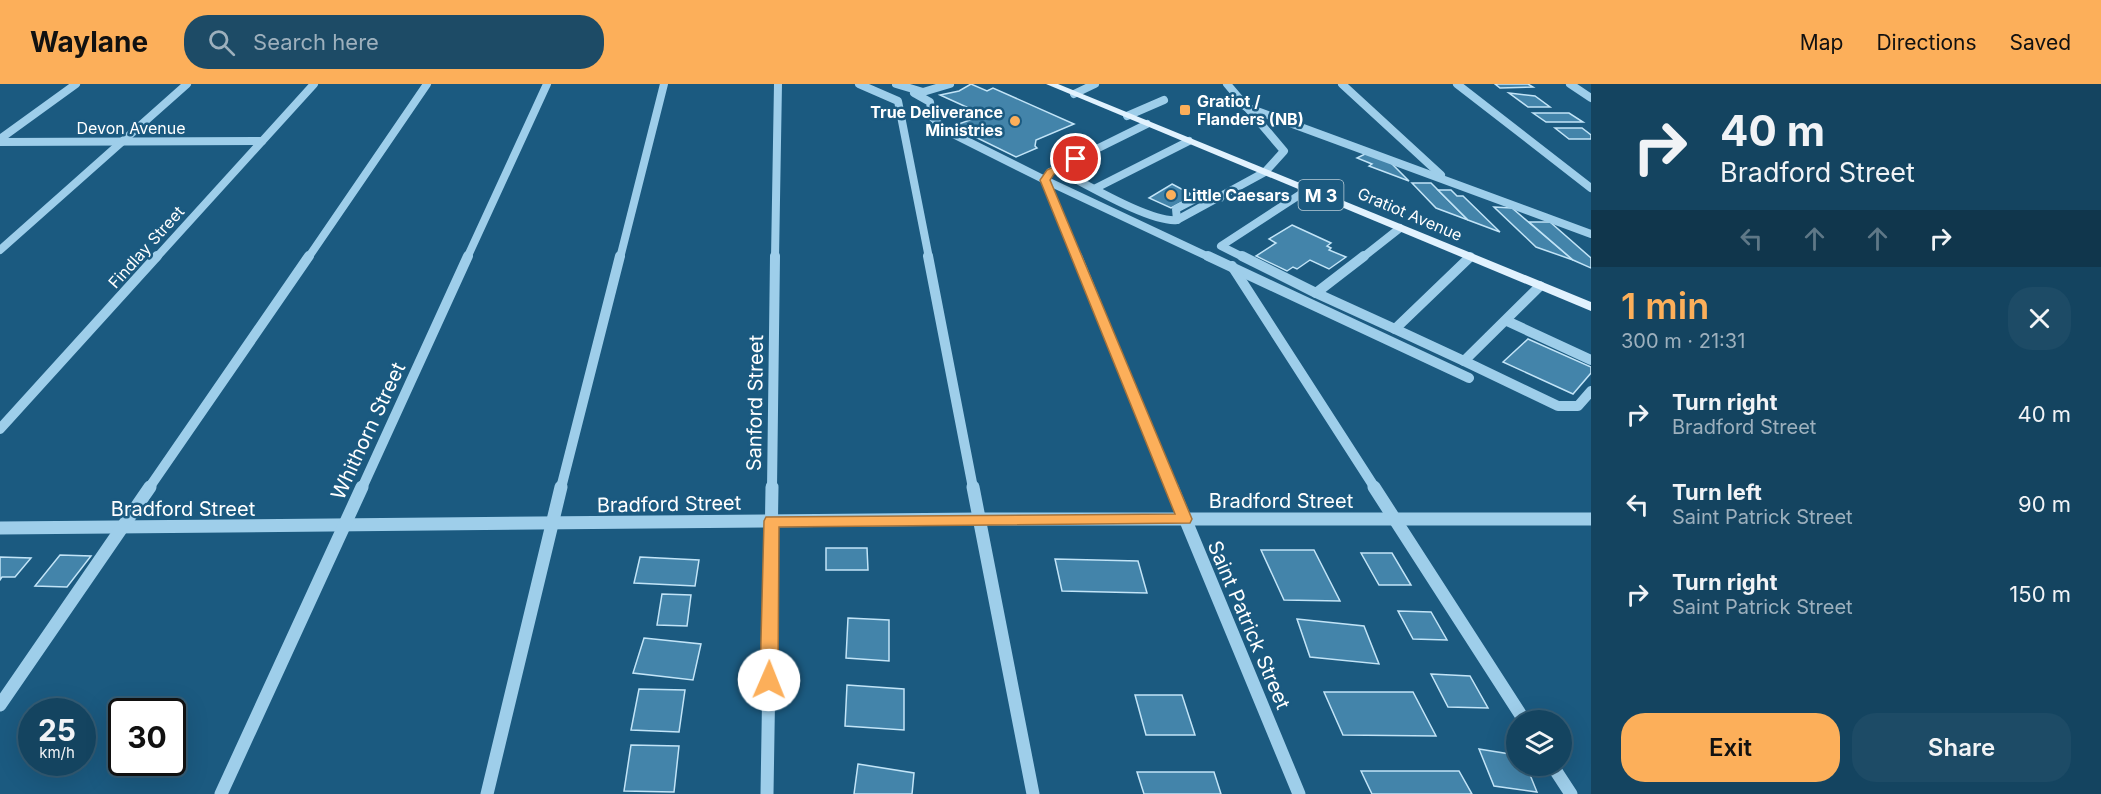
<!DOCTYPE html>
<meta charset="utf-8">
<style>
:root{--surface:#144460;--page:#1d4b66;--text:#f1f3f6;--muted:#9db0bd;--line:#335c75;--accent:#fcaf5a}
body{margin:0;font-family:Inter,sans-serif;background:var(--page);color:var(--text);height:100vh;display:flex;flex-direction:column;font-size:22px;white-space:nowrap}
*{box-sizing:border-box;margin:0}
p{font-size:20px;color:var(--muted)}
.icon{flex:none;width:33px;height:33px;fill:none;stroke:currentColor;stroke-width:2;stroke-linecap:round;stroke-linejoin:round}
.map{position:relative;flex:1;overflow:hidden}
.drawer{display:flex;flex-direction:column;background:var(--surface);width:510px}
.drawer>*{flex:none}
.hud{background:#144460;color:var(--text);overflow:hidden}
.buttons{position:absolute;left:1506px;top:626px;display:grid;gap:12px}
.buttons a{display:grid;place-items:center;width:66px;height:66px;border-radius:50%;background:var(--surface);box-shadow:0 6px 24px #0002,0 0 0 2px var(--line);font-size:30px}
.speed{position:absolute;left:18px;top:614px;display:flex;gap:12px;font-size:30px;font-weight:700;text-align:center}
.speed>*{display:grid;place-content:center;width:78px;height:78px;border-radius:50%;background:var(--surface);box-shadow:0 6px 24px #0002,0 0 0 2px var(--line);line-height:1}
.speed small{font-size:15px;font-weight:400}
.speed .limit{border:3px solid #111;border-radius:9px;background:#fff;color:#111}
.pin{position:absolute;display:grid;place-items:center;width:51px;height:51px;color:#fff;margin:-26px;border:3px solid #fff;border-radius:50%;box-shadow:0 2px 6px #0007}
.me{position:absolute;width:66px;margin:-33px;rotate:1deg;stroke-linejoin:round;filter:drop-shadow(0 0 4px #0008)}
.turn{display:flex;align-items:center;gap:21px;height:126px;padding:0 30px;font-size:27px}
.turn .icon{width:78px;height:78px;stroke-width:2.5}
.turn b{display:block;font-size:42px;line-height:51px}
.lanes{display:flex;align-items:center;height:57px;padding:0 30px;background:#0003;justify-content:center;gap:30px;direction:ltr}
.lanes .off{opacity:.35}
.round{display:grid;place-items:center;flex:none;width:63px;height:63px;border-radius:24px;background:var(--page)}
.overview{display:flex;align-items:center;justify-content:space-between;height:102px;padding:0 30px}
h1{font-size:36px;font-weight:600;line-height:45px;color:var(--accent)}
.action{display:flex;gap:12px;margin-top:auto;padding:12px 30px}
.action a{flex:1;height:69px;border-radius:24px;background:var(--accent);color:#111;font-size:24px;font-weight:600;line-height:69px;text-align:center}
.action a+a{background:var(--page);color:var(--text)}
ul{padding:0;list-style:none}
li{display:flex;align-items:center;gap:18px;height:90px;padding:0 30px}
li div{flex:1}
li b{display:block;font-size:22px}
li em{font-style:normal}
header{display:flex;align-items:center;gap:36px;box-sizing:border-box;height:84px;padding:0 30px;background:var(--accent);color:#111}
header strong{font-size:28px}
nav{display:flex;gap:33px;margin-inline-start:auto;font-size:21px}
.search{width:420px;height:54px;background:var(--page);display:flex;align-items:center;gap:15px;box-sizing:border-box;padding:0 21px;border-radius:24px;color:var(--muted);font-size:22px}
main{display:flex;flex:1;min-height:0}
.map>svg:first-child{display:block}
</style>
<header>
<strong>Waylane</strong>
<div class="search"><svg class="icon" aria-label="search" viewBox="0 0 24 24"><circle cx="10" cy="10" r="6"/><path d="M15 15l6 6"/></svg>Search here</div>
<nav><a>Map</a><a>Directions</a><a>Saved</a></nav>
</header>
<main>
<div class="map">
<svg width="1591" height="710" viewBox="0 0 1591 710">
<rect width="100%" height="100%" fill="#1b5a80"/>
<!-- building -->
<g fill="#4384aa" stroke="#c2e4f7" stroke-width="1.5">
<polygon points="971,0 987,7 993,4 1074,40 1036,56 1035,62 1037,64 1016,73 953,42 984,31 940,11 959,7"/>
<polygon points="1495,0 1528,0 1533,3 1500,4"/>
<polygon points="1509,9 1535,12 1550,23 1528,23"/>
<polygon points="1533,29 1569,29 1583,38 1546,38"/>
<polygon points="1555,44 1582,44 1591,51 1591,55 1569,55"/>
<polygon points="1367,69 1388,76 1409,97 1369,82 1372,80 1357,74"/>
<polygon points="1412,99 1431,99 1468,136 1436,124"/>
<polygon points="1172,100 1191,110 1186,113 1190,114 1171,124 1149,114"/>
<polygon points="1438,106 1451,106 1457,112 1463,112 1500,148 1468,136"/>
<polygon points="1494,123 1512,124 1573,176 1536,163"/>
<polygon points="1529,138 1550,138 1591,174 1591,184 1573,176"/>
<polygon points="1292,141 1331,159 1327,162 1331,164 1329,166 1346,173 1329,185 1310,176 1297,185 1293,183 1287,187 1256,172 1276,159 1269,155"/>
<polygon points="1528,255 1591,283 1591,289 1573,310 1503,278"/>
<polygon points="826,464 867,464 868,486 826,486"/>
<polygon points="1261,466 1314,466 1340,517 1284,516"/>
<polygon points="1361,469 1392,469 1411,501 1379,501"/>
<polygon points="60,471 91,472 67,503 35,502"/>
<polygon points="0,473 31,474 15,493 2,493 0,496"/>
<polygon points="640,473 699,476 695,502 634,499"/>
<polygon points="1055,475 1138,477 1147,509 1062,507"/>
<polygon points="662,510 691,511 687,542 657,541"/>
<polygon points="1398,527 1431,528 1447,556 1413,555"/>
<polygon points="848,534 889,536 889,577 846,574"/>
<polygon points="1297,535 1364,542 1379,580 1310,573"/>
<polygon points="644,554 701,560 693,596 633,589"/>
<polygon points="1431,590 1470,592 1488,624 1448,623"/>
<polygon points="847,601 904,605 904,646 845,642"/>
<polygon points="639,605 685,606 679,648 631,646"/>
<polygon points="1324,608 1413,608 1436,652 1343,651"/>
<polygon points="1135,611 1182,611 1195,651 1146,651"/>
<polygon points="631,661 679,662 674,708 624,707"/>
<polygon points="1479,665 1516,671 1516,681 1526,681 1537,708 1494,702"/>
<polygon points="858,680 914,689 912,710 854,710"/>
<polygon points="1361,687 1459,687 1472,710 1372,710"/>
<polygon points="1137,688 1214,688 1221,710 1144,710"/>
</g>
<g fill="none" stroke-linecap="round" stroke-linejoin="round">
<!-- minor-far2 -->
<g stroke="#9eceea" stroke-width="8">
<polyline points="859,0 898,17 929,174"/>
<polyline points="896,0 923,8 950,0"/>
<polyline points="1342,0 1441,91"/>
<polyline points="1457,0 1591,104"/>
<polyline points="1570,0 1591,14"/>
<polyline points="914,9 930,18 932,33 943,45 1045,96 1211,174"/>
<polyline points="1074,10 1095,0"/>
<polyline points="1246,23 1591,150"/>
<polyline points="1127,32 1164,16"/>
<polyline points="0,55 76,0"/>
<polyline points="0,58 262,57"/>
<path d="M1056 85C1083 98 1150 139 1177 136L1265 88 1284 67 1227 0"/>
<polyline points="1096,104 1189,57"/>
<polyline points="1177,136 1176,125 1197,114 1220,114"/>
<polyline points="0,166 187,0"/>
<polyline points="156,174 314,0"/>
<polyline points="308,174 427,0"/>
<polyline points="467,174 547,0"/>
<polyline points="620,174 664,0"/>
<polyline points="775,174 778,0"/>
<polyline points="1077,174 1045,96 1050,88 1147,40"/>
<polyline points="1245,174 1221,162 1307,106"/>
<polyline points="1362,174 1400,144"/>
</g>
<!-- minor-far1 -->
<g stroke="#9eceea" stroke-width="10">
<polyline points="928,172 973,404"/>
<polyline points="1077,172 1172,404"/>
<polyline points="1208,172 1469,294"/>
<polyline points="1242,172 1316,209 1364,172"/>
<polyline points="1470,173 1395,245 1464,277 1540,202"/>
<polyline points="1232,182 1375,404"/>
<polyline points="1316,209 1395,245"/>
<polyline points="1507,237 1591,276"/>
<polyline points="1464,277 1558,322 1578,322 1591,307"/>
<polyline points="0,345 157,172"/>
<polyline points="149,404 309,172"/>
<polyline points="362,404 468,172"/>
<polyline points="561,404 620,172"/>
<polyline points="772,404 775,172"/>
</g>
<!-- minor -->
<g stroke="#9eceea" stroke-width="13">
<polyline points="973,403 1033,710"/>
<polyline points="1172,403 1299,710"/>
<polyline points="1374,403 1524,636"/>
<polyline points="0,444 979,435 1591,435"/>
<polyline points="0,621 150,403"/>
<polyline points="1552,681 1571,710"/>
<polyline points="221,710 362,403"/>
<polyline points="487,710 561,403"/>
<polyline points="767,710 772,403"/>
</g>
<!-- major -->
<polygon fill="#e1f2fe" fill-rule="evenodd" points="1046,0 1058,0 1591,218 1591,227"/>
</g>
<!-- route -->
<polygon fill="#fcaf5a" stroke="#a4723a" stroke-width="1.5" points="1076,72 1080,75 1079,77 1054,90 1050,96 1192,435 1190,439 779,443 778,596 775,602 769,604 763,602 760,596 764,437 766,433 1175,430 1040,96 1047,86"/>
<!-- markers -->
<g fill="#fcaf5a" stroke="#1b5a80" stroke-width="2">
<rect x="1179" y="20" width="12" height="12" rx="3"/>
<circle cx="1015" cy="37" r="6"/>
<circle cx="1171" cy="111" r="6"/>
</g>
<g text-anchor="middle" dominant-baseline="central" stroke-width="5" stroke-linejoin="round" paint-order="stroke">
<!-- far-poi labels -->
<g font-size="16" font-weight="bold" fill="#fff" stroke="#1b5a80" text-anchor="start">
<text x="1197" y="17">Gratiot /<tspan x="1197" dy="18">Flanders (NB)</tspan></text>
<text x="1003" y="28" text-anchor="end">True Deliverance<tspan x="1003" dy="18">Ministries</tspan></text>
<text x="1183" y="111">Little Caesars</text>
</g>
<!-- far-street labels -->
<g font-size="16" fill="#fff" stroke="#1b5a80">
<text x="131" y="44">Devon Avenue</text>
<text transform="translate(1410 130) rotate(23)">Gratiot Avenue</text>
<text transform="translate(146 163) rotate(-48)">Findlay Street</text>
</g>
<!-- shield labels -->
<rect fill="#1b5a80" stroke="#bbced9" stroke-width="1.5" x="1298.5" y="96" width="45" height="30" rx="4.5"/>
<g font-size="18" font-weight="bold" fill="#fff">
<text x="1321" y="111">M 3</text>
</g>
<!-- street labels -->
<g font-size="20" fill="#fff" stroke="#1b5a80">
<text transform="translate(755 319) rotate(-89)">Sanford Street</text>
<text transform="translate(368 347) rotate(-65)">Whithorn Street</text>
<text x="1281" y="417">Bradford Street</text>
<text transform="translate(669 420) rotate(-1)">Bradford Street</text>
<text x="183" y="425">Bradford Street</text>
<text transform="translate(1249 541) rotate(67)">Saint Patrick Street</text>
</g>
</g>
</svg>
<div class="buttons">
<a><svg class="icon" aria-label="layers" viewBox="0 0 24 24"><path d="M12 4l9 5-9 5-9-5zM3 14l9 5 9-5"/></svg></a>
</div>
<div class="speed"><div>25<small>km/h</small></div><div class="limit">30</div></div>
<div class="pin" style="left:1076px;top:75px;background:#d93025"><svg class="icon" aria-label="arrive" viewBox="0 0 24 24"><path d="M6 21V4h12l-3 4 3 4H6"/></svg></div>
<svg class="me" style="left:769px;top:596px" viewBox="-20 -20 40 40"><circle r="19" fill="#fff"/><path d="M0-13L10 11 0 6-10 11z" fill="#fcaf5a"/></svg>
</div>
<section class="drawer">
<div class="hud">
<div class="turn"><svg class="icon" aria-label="right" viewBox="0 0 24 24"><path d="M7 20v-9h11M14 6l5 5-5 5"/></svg><div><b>40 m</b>Bradford Street</div></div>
<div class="lanes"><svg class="icon off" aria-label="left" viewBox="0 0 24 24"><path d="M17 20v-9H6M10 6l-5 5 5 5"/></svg><svg class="icon off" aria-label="ahead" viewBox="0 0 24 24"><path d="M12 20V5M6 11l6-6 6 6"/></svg><svg class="icon off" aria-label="ahead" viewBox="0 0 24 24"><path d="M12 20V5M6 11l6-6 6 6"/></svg><svg class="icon" aria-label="right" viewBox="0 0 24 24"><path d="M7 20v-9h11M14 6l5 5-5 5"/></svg></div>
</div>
<div class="overview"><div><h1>1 min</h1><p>300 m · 21:31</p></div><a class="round"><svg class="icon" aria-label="close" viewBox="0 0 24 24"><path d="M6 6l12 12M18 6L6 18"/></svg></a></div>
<ul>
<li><svg class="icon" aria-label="right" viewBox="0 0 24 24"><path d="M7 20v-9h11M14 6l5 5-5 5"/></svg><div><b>Turn right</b><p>Bradford Street</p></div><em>40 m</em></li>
<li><svg class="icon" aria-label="left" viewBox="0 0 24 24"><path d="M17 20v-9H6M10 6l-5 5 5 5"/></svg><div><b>Turn left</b><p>Saint Patrick Street</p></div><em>90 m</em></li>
<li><svg class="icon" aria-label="right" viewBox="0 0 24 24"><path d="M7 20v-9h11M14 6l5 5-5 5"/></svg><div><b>Turn right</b><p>Saint Patrick Street</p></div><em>150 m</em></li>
</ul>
<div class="action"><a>Exit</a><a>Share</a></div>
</section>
</main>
